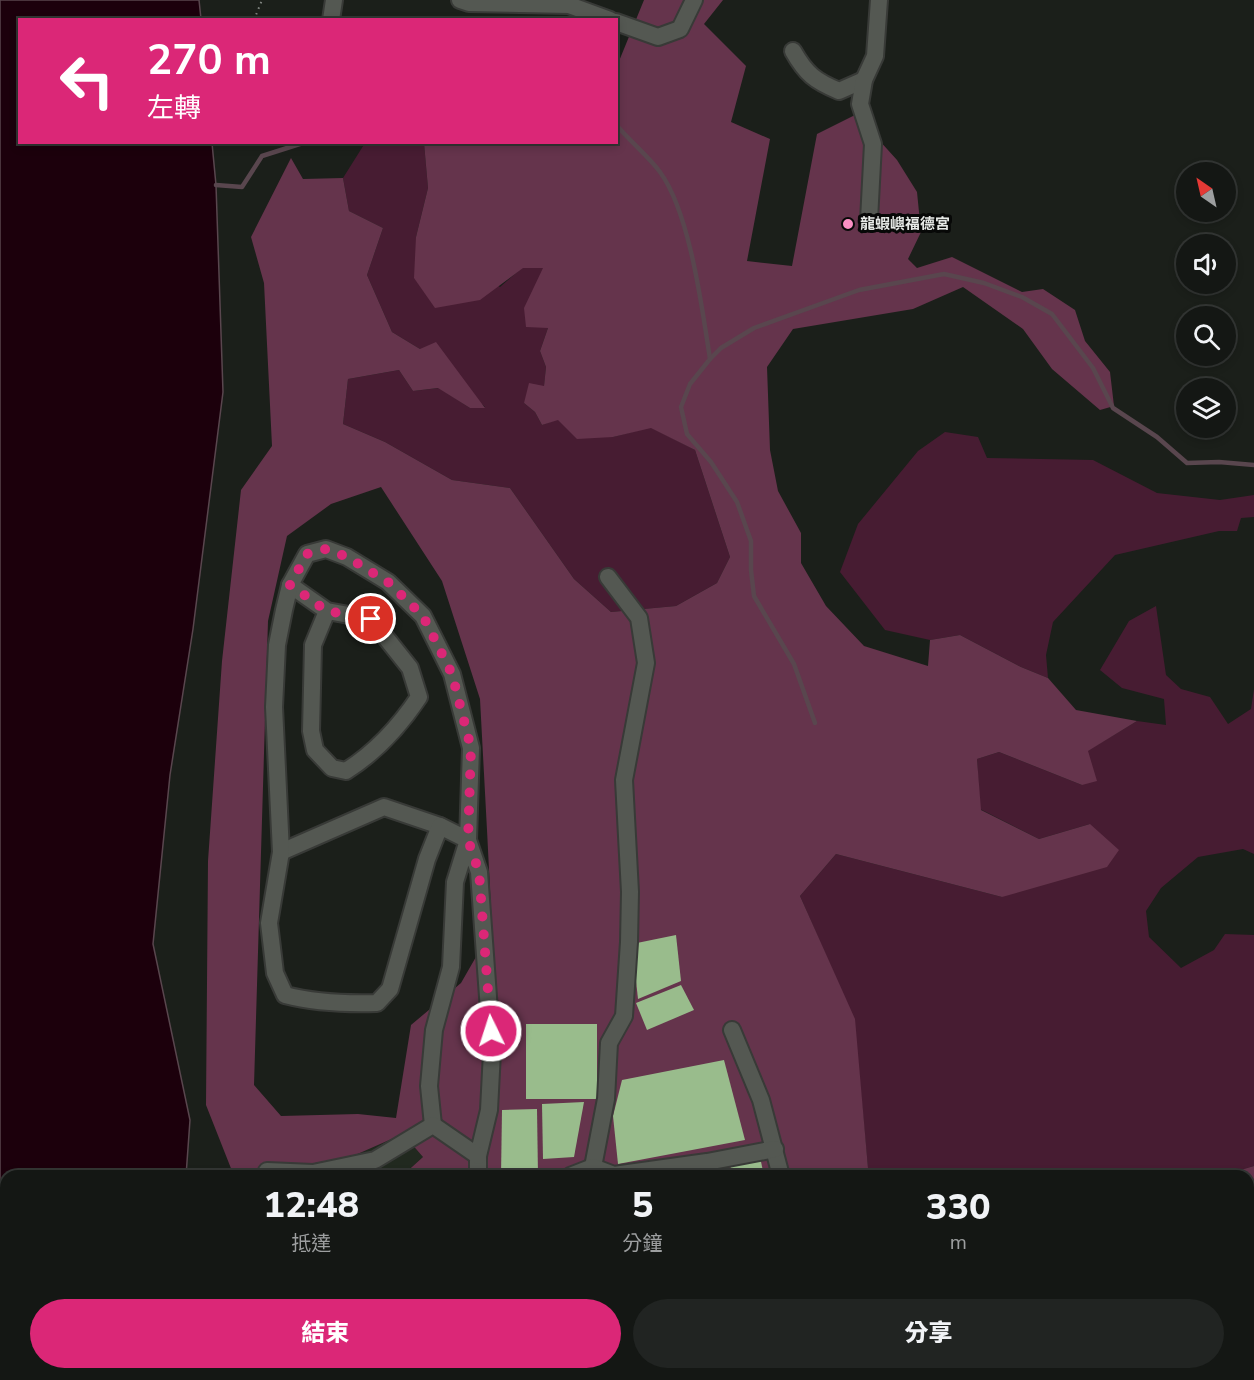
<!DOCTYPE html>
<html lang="zh-TW">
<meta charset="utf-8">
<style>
:root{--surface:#141714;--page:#212422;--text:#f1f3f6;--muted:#9d9fa0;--line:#333634;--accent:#db2777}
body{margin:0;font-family:"Nunito Sans","Noto Sans TC",sans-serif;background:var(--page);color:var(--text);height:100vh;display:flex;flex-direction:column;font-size:22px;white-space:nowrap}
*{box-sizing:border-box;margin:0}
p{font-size:20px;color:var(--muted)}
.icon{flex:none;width:33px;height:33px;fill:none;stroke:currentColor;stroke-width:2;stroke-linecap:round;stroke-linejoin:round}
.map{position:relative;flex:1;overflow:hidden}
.sheet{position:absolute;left:0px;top:1170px;width:1254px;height:210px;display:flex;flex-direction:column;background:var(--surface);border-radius:18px 18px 0 0;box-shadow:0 3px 9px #0003,0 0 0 2px var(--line)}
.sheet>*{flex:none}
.top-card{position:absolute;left:18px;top:18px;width:600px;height:126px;border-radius:0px;box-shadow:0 3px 9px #0003,0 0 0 2px var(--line);background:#db2777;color:#fff;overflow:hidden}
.needle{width:39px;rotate:326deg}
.fabs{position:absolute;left:1176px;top:162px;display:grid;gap:12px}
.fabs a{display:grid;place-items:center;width:60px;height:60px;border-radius:50%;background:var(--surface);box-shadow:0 3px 9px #0003,0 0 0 2px var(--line);font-size:30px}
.pin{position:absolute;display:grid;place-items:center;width:51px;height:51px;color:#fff;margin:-26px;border:3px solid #fff;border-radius:50%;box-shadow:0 2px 6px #0007}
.me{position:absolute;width:66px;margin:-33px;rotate:356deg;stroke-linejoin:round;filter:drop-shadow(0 0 4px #0008)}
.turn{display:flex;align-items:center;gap:21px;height:126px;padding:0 30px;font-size:27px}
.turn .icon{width:78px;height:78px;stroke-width:2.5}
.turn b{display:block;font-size:42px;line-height:51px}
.eta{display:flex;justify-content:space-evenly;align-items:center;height:102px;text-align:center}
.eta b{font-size:36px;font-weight:800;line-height:42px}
.button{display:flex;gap:12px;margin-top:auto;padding:12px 30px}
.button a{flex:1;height:69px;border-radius:36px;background:var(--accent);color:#fff;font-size:24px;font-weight:800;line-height:69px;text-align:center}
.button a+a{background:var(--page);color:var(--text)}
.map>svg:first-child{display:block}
</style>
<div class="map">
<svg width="1254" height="1380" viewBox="0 0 1254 1380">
<rect width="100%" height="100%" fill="#1b1f1a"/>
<!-- built -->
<g fill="#21291f">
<polygon points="403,1134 423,1157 402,1176 263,1176 272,1171 353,1156"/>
<polygon points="277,1374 369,1374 368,1376 373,1380 277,1380"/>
</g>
<!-- green -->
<g fill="#471c32">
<polygon points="365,143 424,143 428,188 416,237 500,287 523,267 543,267 548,328 540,351 546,367 544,387 524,403 535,412 542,425 558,419 613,437 651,427 695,450 730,557 717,583 676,606 611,612 574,579 510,488 452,480 385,442 343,424 348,379 399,370 413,391 439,388 470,408 485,407 420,349 392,332 367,275 383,228 349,211 343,178"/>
<polygon points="945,432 978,437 987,458 1093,460 1157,493 1220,500 1254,495 1254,517 1241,518 1237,531 1219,531 1115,555 1053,622 1046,655 1048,678 1021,667 960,635 930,640 885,630 840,572 858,524 918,451"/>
<polygon points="1156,606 1166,675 1181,689 1210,697 1228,724 1251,709 1254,689 1254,854 1243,849 1198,857 1161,888 1146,911 1149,937 1181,968 1214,950 1225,934 1254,935 1254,1166 1220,1176 877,1176 868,1168 854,1019 800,896 836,854 1002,897 1090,824 1039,839 980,809 977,759 999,752 1082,785 1087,751 1137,721 1166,725 1164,699 1122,688 1100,670 1129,621"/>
</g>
<!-- forest -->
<g fill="#65344c" fill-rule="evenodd">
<path d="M644 0H723L704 24 746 66 731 122 770 139 747 261 792 266 817 134 863 111 878 139 897 160 917 192 921 232 908 259 917 268 952 257 1022 292 1043 289 1075 310 1085 341 1110 372 1114 406 1100 410 1052 369 1023 329 963 287 913 309 793 329 767 367 770 450 778 491 801 533V563L826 606 864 646 928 666 930 640 960 635 1021 667 1048 678 1076 710 1137 721 1088 751 1097 781 1082 785 999 752 977 759 981 810 1039 839 1090 824 1119 850 1107 867 1002 897 836 854 800 896 855 1019 868 1168 877 1176H402L423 1157 403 1134 353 1156 272 1171 263 1176H234L206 1105 208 861 222 661 241 490 272 446 264 283 251 237 291 158 303 179 343 178 349 211 383 228 367 275 392 332 420 349 436 342 485 408H470L438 388 413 391 399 370 348 379 343 424 385 442 452 480 510 488 574 579 611 612 676 606 717 583 730 557 695 450 651 428 613 437 577 439 558 420 542 425 535 412 524 403 529 383 544 386 546 367 540 351 548 328 526 327 524 308 543 268H523L480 300 435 308 414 278 416 237 428 188 424 143 616 142 617 66ZM381 487 442 581 480 699 487 830 492 929 461 983 411 1025 396 1118 358 1114 281 1116 254 1085 268 621 287 536 331 504Z"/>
<polygon points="1254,1166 1254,1380 373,1380 368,1376 369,1374 1248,1374 1248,1176 1220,1176"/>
</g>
<!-- water -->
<polygon fill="#1c000c" stroke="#59464e" stroke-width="1.5" points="0,0 199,0 201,19 20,20 20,142 212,143 216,185 223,392 193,629 170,775 153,944 190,1120 186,1176 6,1176 6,1374 169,1374 168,1380 0,1380"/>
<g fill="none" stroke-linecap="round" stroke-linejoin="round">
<!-- stream -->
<g stroke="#59464e" stroke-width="4.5">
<path d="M616 128H619C632 143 649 157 660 172 690 213 702 308 710 359L690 384 681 407 687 434 711 462 737 502 751 541V570L754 596 794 664 815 723"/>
<polyline points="216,185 242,187 262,156 306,142"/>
<polyline points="710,359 721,348 754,328 859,290 944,274 984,283 1022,297 1052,314 1093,368 1113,408 1157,437 1187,463 1219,462 1254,465"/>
<polyline points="1240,1374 1254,1375"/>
<polyline points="1202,1380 1209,1374"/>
</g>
</g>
<!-- building -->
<g fill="#99bc8c">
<polygon points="676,935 681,981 638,999 632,944"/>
<polygon points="681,985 694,1010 647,1030 636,1003"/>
<rect x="526" y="1024" width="71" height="75"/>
<polygon points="724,1060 745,1140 618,1164 613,1116 622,1080"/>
<polygon points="584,1102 574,1157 543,1159 542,1104"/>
<polygon points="537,1109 538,1176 501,1176 502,1110"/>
<polygon points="760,1157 764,1176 732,1176 730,1163"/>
<polygon points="305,1374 325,1374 325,1380 306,1380"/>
</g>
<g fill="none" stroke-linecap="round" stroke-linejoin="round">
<!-- minor casing -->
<g stroke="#383a37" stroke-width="20">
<g id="minor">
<polyline points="460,0 469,3 569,5 610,20"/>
<polyline points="331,20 334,0"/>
<polyline points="616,22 658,37 680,29 694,0"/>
<path d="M793 51C806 74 815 81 839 91L864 80"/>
<polyline points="869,220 873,144 860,104 864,80 875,56 879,0"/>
<path d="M290 585 327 611 313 645 311 731 315 750 332 768 346 771C376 752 399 727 419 697L410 668 371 619 327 611"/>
<polyline points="281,852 384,807 440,826"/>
<polyline points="732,1030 761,1100 781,1176"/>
<path d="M433 1125 429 1086 434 1030 451 967 455 882 468 840 471 748 452 674 423 616 388 582 347 557 326 549 307 554 290 585 284 610 277 645 274 707 281 852 269 923 275 973 285 995C316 1003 345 1004 377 1003L390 989 427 859 440 826 468 840 479 872 492 1052 489 1110 478 1156V1176"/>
<polyline points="593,1167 606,1099 609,1043 624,1016 629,942 630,892 624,780 646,663 639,618 608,577"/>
<polyline points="267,1171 313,1173 375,1160 433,1125 478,1156"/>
<polyline points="570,1176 593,1167 614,1175 707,1162 775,1149"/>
<polyline points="355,1380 356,1374"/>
<polyline points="417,1380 421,1374"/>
<polyline points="1147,1380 1150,1374"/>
</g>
</g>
<!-- path -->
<g stroke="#838783" stroke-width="2" stroke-dasharray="1.5 4.5" stroke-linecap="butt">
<polyline points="254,20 262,0"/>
<polyline points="910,1374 916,1380"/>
</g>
<!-- minor -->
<use href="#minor" stroke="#545852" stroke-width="16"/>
</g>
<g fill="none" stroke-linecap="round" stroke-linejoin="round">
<!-- route -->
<polyline stroke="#db2777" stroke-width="10" stroke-dasharray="0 18" points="371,619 327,611 290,585 307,554 326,549 347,557 388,582 423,616 452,674 471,748 468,840 479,872 491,1031"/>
</g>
<!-- markers -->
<circle fill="#fb8fc4" stroke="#070807" stroke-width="2" cx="848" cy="224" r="6"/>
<g text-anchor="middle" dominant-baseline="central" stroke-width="6" stroke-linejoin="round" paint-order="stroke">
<!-- poi labels -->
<g font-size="15" font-weight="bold" fill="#e7eae7" stroke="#070807" text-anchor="start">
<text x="860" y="224">龍蝦嶼福德宮</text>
</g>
</g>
</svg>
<div class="fabs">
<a><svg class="needle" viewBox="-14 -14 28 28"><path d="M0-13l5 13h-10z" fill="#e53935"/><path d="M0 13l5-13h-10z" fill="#9d9fa0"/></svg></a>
<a><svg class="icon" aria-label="sound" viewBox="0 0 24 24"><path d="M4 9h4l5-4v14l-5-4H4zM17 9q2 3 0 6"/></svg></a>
<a><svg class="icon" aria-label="search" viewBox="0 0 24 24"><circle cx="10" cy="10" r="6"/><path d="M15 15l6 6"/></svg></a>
<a><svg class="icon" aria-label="layers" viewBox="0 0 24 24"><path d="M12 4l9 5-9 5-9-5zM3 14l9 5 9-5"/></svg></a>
</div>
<div class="pin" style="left:371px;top:619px;background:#d93025"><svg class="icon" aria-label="arrive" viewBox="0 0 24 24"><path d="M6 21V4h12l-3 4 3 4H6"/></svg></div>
<svg class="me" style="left:491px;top:1031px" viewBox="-20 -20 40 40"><circle r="17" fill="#db2777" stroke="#fff" stroke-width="3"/><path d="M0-11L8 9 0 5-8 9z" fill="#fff"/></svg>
<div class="top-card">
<div class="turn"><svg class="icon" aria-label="left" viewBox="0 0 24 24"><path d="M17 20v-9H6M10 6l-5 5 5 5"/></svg><div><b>270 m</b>左轉</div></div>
</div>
<section class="sheet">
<div class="eta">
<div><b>12:48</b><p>抵達</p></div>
<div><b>5</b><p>分鐘</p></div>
<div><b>330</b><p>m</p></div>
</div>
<div class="button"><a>結束</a><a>分享</a></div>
</section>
</div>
